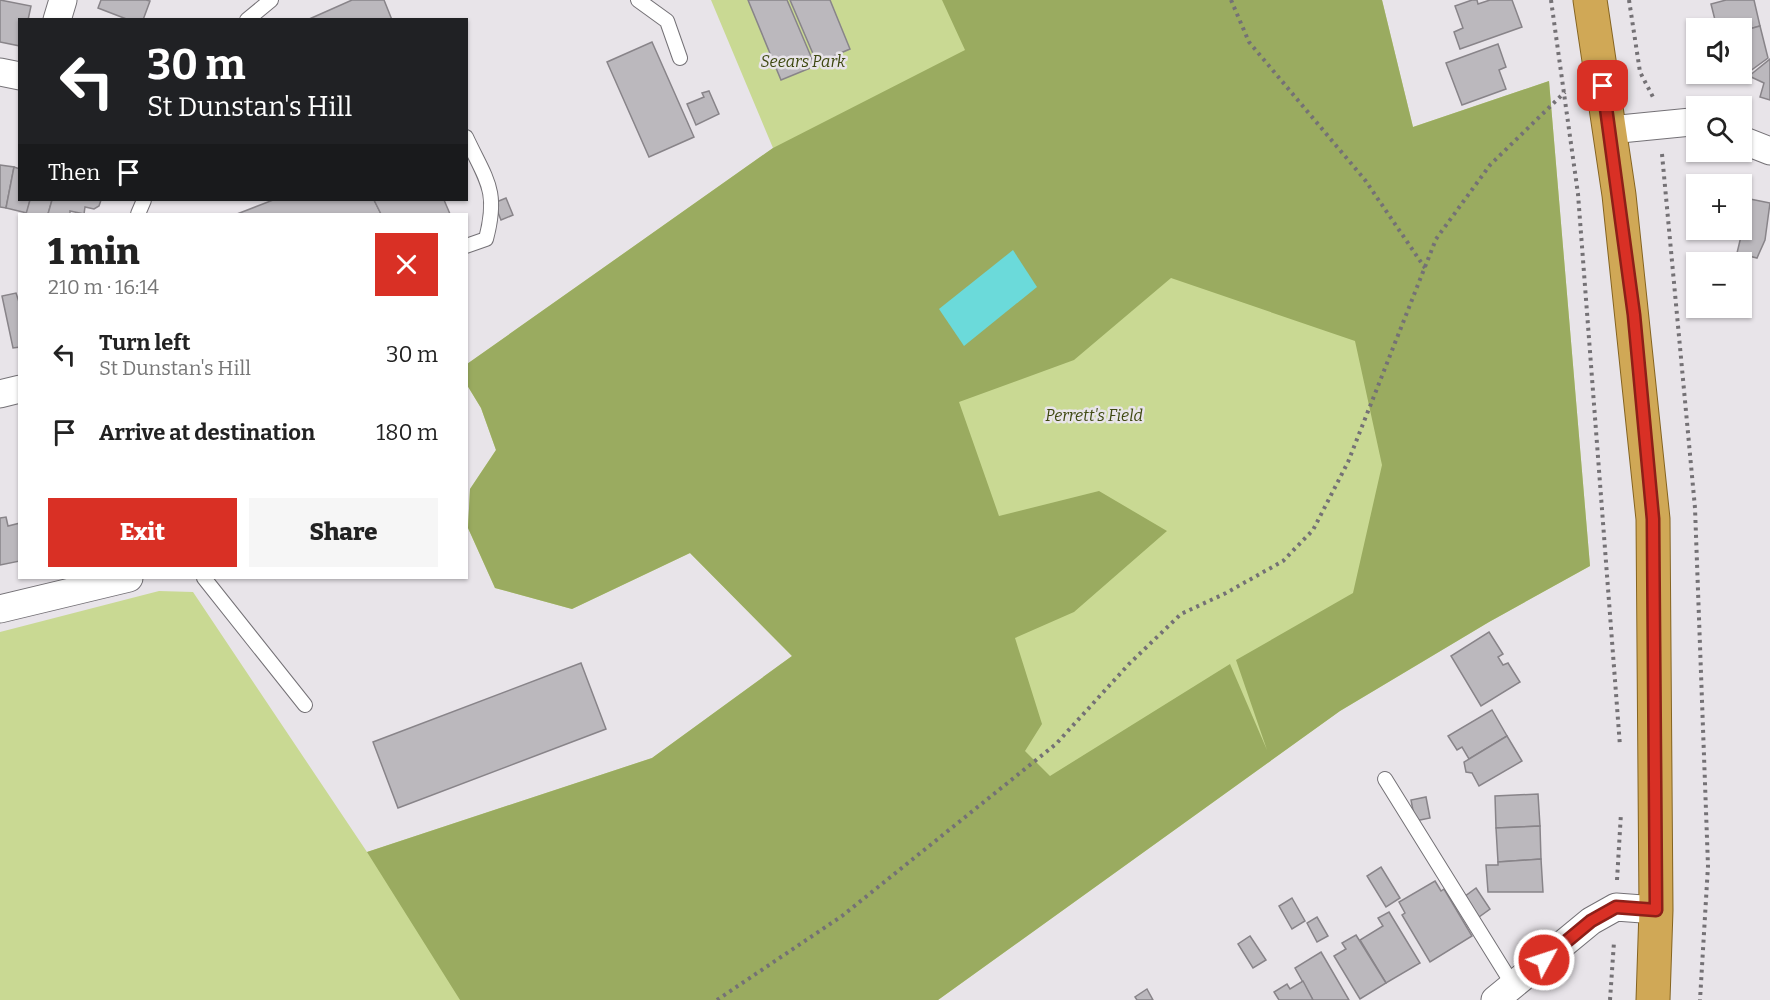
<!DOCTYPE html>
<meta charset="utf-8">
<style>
:root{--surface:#fff;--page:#f6f6f6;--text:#222;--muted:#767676;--accent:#d93025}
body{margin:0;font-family:Bitter,serif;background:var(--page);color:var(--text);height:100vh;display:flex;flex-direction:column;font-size:22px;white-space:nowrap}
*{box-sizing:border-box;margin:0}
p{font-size:20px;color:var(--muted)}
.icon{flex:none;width:33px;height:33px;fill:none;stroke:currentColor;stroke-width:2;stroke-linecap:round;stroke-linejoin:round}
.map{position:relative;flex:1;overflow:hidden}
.sheet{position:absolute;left:18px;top:213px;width:450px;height:366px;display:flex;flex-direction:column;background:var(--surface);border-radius:0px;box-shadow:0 2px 4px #0004}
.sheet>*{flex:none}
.guide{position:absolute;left:18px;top:18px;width:450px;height:183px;border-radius:0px;box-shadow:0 2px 4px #0004;background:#202124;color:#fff;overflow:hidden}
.buttons{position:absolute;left:1686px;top:18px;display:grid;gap:12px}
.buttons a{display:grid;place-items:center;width:66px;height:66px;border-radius:0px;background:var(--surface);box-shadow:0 2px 4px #0004;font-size:30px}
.pin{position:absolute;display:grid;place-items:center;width:51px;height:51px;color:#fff;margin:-26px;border-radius:12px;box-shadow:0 3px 9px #0006}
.me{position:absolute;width:66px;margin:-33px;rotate:50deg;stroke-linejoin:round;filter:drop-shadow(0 0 4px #0008)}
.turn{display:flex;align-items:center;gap:21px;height:126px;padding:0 30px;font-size:27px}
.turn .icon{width:78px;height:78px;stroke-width:2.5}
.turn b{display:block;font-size:42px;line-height:51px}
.then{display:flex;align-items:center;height:57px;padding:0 30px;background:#0003;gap:12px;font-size:22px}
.round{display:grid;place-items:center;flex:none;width:63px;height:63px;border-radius:0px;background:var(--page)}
.overview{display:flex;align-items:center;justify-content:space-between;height:102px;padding:0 30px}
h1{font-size:36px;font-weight:800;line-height:45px}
.cta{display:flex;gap:12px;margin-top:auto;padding:12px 30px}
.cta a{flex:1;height:69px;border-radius:0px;background:var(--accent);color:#fff;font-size:24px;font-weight:800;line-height:69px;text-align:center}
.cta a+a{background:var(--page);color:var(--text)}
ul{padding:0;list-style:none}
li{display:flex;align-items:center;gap:18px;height:78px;padding:0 30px}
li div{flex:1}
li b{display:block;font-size:22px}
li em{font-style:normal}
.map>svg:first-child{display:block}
</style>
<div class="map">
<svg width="1770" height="1000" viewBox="0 0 1770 1000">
<rect width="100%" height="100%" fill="#e8e4e9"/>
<!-- green -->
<polygon fill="#c9d993" points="711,0 1382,0 1413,127 1549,81 1590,566 1489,622 1340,711 938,1000 0,1000 0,632 159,591 193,592 367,852 652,758 792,656 690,553 572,609 495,588 468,528 470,489 496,450 481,408 467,385 467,364 773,148"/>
<!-- forest -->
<path fill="#9aab60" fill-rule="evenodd" d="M942 0H1382L1413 127 1549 81 1590 566 1489 622 1340 711 938 1000H460L367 852 652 758 792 656 690 553 572 609 495 588 468 528 470 489 496 450 481 408 467 385V364L773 148 965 50ZM1171 278 1355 341 1382 465 1353 593 1236 660 1267 750 1230 664 1050 776 1025 751 1042 724 1015 638 1074 612 1167 531 1099 491 999 516 959 402 1074 360Z"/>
<!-- water -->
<polygon fill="#6bdada" points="1013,250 1037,287 964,346 939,309"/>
<!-- building -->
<g fill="#bbb8bd" stroke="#888489" stroke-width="1.5">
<polygon points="0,0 31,6 28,20 20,20 20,46 0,42"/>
<polygon points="101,0 146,0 150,1 143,20 129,20 98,8"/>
<polygon points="352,0 384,0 392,20 307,20"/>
<polygon points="748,0 787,0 815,66 781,80"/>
<polygon points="790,0 830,0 850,49 817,63"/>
<polygon points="1472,0 1477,0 1478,4 1490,0 1512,0 1522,27 1460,49 1454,32 1463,28 1455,6"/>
<polygon points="1726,0 1754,0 1760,26 1742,31 1742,28 1717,28 1711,4"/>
<polygon points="1760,26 1768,58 1746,74 1742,71 1742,31"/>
<polygon points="652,42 694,137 649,157 607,62"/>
<polygon points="1498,44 1506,67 1499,70 1506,89 1462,105 1446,63"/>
<polygon points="1770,59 1770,100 1760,97 1764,83 1749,76"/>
<polygon points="709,91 719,114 696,125 687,104 704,97 702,93"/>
<polygon points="0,165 14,167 6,208 0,207"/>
<polygon points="14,167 20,169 20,200 30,200 27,213 6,208"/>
<polygon points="506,198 513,215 501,220 494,203"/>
<polygon points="1750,199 1770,203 1765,240 1757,258 1737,253"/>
<polygon points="30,200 52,200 48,214 26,214"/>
<polygon points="52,200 101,200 99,206 94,209 85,207 84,214 70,211 70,214 48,214"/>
<polygon points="273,200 374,200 381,214 237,214"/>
<polygon points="374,200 444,200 450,214 381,214"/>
<polygon points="16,293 20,305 20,347 13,348 2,296"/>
<polygon points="6,517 8,526 20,523 20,561 0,565 0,518"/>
<polygon points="1489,632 1503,654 1498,657 1503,665 1508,663 1520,682 1481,706 1451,656"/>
<polygon points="581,663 606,729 398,808 373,742"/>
<polygon points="1492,710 1507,736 1469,759 1462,747 1457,750 1448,736"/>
<polygon points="1507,736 1522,761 1479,786 1472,773 1466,772 1464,762"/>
<polygon points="1538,794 1540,826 1496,828 1495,796"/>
<polygon points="1426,797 1430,818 1415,821 1411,800"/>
<polygon points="1540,826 1541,859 1498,862 1496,828"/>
<polygon points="1541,859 1543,892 1488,892 1486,865 1498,865 1498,862"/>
<polygon points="1381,867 1400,898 1386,907 1367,876"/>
<polygon points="1435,881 1441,891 1444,889 1472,936 1430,962 1402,915 1405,913 1399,902"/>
<polygon points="1476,888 1490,909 1479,917 1464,897"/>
<polygon points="1292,898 1305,921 1292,929 1279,906"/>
<polygon points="1389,912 1420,963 1386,983 1360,940 1383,926 1378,918"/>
<polygon points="1317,917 1328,936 1317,942 1307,923"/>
<polygon points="1356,935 1386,983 1360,999 1334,956 1346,949 1342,943"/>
<polygon points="1250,936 1266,960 1253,968 1238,944"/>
<polygon points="1321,952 1349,1000 1313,1000 1295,968"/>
<polygon points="1303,981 1313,1000 1279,1000 1274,992 1287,984 1290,989"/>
<polygon points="1147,989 1153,1000 1137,1000 1135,997"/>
</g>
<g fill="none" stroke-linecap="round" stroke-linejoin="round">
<!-- service casing -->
<g stroke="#747176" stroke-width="16">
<g id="service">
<polyline points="638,0 667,21 680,58"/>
<polyline points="247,20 271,0"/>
<path d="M466 137C486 180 499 190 486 239L466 246"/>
<polyline points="138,214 144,200"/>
<polyline points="204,578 305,705"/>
<polyline points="1385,779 1513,985"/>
</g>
</g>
<!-- minor casing -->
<g stroke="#747176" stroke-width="29">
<g id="minor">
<polyline points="57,20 63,0"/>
<polyline points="0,72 20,76"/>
<polyline points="1610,130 1691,122 1696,124"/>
<polyline points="1742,140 1770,151"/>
<polyline points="0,394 20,389"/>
<polyline points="0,609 129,578"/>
<polyline points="1495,1000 1591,921 1616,907 1656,910"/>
</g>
</g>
<!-- trunk casing -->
<g stroke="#856421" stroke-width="35">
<polyline id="trunk" points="1590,0 1619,195 1653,519 1656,910 1653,1000"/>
</g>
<!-- path -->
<g stroke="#747175" stroke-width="4" stroke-dasharray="3 4.5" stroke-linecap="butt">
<polyline points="1231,0 1249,42 1365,180 1425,268"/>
<polyline points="1551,0 1578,194 1620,746"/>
<polyline points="1629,0 1640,72 1654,99"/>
<polyline points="1662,154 1695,508 1708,866 1700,1000"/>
<polyline points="1617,880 1621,813"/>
<polyline points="717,1000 842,916 1056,744 1129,664 1181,614 1226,593 1283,561 1313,530 1348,462 1436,239 1490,165 1565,92"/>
<polyline points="1610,1000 1614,942"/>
</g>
<!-- service -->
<use href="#service" stroke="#fff" stroke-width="14"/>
<!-- minor -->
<use href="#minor" stroke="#fff" stroke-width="27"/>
<!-- trunk -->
<use href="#trunk" stroke="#d0a856" stroke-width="33"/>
</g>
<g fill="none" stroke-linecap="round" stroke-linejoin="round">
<!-- route casing -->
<g stroke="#8d1f18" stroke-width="15">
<polyline id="route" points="1544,960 1591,921 1616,907 1656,910 1653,519 1634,315 1603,86"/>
</g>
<!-- route -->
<use href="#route" stroke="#d93025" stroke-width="10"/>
</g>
<g text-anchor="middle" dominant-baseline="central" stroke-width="5" stroke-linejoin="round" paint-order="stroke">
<!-- park labels -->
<g font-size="16" font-style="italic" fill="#3e4810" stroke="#e8e4e9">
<text x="803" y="61">Seears Park</text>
<text x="1094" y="415">Perrett's Field</text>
</g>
</g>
</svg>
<div class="buttons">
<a><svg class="icon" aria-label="sound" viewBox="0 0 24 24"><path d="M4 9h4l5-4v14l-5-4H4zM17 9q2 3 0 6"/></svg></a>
<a><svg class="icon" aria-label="search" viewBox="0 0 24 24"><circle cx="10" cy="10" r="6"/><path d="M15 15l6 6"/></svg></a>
<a>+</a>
<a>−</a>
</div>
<div class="pin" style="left:1603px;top:86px;background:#d93025"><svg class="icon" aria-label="arrive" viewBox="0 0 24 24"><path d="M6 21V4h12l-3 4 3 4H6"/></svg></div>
<svg class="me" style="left:1544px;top:960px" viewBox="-20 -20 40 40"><circle r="17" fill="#d93025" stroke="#fff" stroke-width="3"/><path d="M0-11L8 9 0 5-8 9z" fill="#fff"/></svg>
<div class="guide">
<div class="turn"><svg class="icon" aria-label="left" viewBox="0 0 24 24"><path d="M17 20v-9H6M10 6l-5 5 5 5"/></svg><div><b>30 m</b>St Dunstan's Hill</div></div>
<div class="then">Then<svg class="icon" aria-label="arrive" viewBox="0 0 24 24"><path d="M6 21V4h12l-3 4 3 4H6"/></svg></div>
</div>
<section class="sheet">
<div class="overview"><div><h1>1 min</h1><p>210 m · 16:14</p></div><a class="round" style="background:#d93025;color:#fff"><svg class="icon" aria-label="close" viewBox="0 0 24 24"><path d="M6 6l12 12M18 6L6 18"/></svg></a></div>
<ul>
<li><svg class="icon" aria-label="left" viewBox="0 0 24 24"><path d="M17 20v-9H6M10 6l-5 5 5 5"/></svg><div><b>Turn left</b><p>St Dunstan's Hill</p></div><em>30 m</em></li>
<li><svg class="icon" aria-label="arrive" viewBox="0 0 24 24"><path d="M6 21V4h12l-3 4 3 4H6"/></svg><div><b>Arrive at destination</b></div><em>180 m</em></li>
</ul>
<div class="cta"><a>Exit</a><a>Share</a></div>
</section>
</div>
